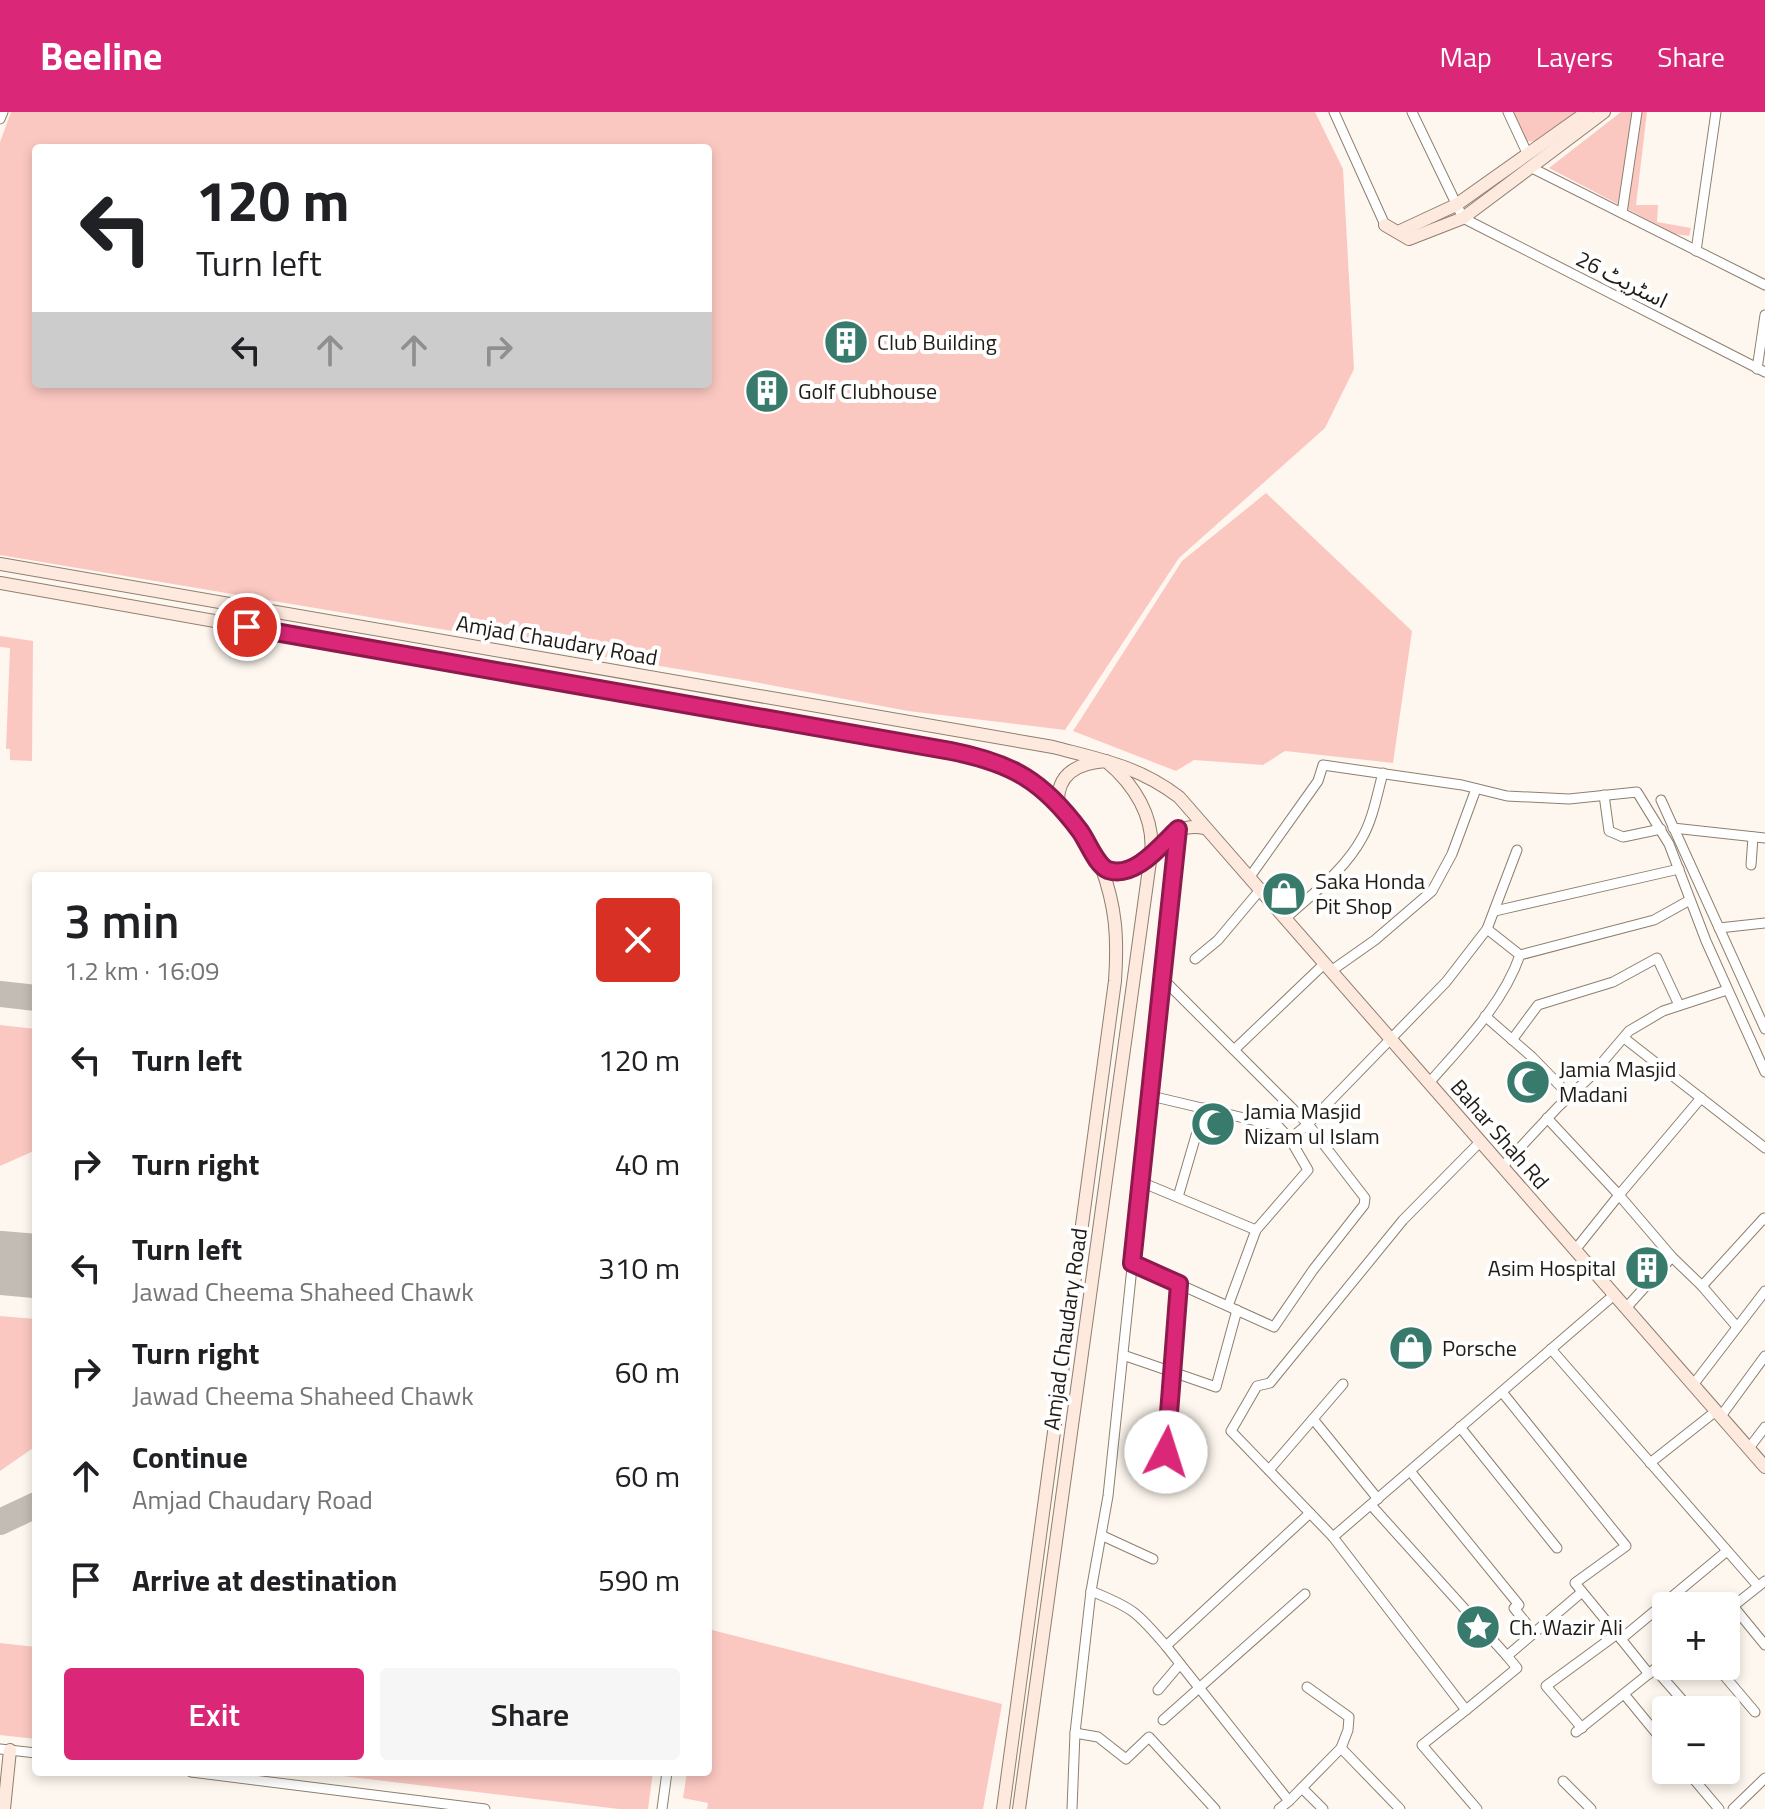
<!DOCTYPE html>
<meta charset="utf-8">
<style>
:root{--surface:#fff;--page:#f6f6f6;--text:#202124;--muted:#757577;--accent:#db2777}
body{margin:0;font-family:"Titillium Web","Noto Sans Arabic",sans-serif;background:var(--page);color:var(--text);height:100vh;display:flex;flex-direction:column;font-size:30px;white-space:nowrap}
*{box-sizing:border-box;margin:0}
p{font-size:26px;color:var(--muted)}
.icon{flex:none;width:44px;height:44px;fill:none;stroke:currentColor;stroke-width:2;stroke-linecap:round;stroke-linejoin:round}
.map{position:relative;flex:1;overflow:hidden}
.details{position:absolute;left:32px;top:760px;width:680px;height:904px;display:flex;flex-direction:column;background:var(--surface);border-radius:8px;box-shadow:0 4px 12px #0003}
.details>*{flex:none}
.hud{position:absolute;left:32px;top:32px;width:680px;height:244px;border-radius:8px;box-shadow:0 4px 12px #0003;background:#fff;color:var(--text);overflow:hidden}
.fabs{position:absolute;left:1652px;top:1480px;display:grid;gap:16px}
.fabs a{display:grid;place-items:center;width:88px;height:88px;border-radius:8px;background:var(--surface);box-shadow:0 4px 12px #0003;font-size:40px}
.pin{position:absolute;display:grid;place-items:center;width:68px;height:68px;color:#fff;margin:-34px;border:4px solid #fff;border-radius:50%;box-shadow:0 2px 8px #0007}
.me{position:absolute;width:88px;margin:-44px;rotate:5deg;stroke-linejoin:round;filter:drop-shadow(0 0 6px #0008)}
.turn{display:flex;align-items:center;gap:28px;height:168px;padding:0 32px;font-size:36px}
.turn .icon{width:104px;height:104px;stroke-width:2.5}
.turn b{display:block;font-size:56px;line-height:68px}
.lanes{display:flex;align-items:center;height:76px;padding:0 32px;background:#0003;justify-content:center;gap:40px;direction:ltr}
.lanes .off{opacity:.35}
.round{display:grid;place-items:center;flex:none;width:84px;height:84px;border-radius:8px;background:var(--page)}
.overview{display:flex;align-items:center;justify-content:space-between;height:136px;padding:0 32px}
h1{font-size:48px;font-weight:600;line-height:60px}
.cta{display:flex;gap:16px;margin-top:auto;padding:16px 32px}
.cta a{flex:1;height:92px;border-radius:8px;background:var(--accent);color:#fff;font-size:32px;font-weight:600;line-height:92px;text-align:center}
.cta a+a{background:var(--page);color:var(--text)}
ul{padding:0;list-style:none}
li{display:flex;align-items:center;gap:24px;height:104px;padding:0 32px}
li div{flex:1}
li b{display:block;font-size:30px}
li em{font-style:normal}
header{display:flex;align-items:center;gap:48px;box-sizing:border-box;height:112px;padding:0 40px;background:var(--accent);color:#fff}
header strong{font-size:38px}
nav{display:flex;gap:44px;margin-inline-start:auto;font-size:28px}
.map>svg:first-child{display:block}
</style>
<header>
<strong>Beeline</strong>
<nav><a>Map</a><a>Layers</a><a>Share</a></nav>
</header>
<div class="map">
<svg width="1765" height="1697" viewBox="0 0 1765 1697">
<rect width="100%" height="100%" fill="#fef7ef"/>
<!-- green -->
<g fill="#fbc8c1" fill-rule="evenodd">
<path d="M11 0H1315L1343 57 1354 257 1325 316 1179 446 1065 618 908 599 749 569 0 443V30ZM36 36H708V272H36Z"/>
<polygon points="1513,0 1577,0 1536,30 1526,29"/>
<polygon points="1621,0 1647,0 1636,93 1658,93 1657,110 1691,116 1689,124 1675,122 1549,56"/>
<polygon points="1266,381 1412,519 1393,651 1285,639 1263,653 1194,648 1176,659 1073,619 1182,449"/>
<polygon points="0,524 33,529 32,649 10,648 10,637 6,637 10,536 0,535"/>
<polygon points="0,913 36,917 36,1038 0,1054"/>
<polygon points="0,1204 36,1207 36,1334 0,1359"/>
<polygon points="708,1517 1002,1592 983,1697 707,1697 708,1691 683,1686 687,1660 708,1660"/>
<polygon points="0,1531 36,1535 36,1627 0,1623"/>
<polygon points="309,1660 653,1660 648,1697 619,1697"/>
</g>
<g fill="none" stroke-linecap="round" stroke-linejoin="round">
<!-- taxiway -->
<g stroke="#c2bcb4" stroke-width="26">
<polyline points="0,882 36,886"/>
<polyline points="16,1152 29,1150 36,1145"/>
<polyline points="0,1410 36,1393"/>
</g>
<!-- runway -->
<polyline stroke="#c2bcb4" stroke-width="64" points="0,1151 36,1154"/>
<!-- street casing -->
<g stroke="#8e7f6e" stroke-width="11">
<g id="street">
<polyline points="1334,0 1385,113"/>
<polyline points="1412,0 1463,106 1765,260"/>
<polyline points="1508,0 1528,43"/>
<polyline points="0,7 3,0"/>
<polyline points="1532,56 1765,173"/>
<polyline points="1622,101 1637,0"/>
<polyline points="1696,139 1716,0"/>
<polyline points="1757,257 1765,203"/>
<polyline points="1604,683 1609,719 1623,725 1661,717"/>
<polyline points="1661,688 1765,917"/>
<polyline points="1673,716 1765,726"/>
<polyline points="1751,753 1753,725"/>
<polyline points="1249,766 1318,669 1323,653 1462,673 1507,684 1569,687 1637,680 1669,732 1706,829 1765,960"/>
<polyline points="1495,799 1679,757"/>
<path d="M1285 807C1312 782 1344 759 1362 726 1373 707 1377 682 1383 661"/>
<polyline points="1719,816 1765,811"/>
<polyline points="1487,817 1520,843 1654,808 1690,788"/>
<polyline points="1195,847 1218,828 1260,778"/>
<polyline points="1331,859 1375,828 1432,779 1452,742 1476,677"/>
<polyline points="1164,868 1308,1012 1446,870 1487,817 1517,738"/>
<polyline points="1485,904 1532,945 1570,984"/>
<polyline points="1624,926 1765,1036"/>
<polyline points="1512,928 1538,893 1613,870 1657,846 1679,893"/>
<polyline points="1234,938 1324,852"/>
<path d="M1429 971C1463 932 1503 892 1520 843"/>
<polyline points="1151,984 1278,1014 1290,1027"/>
<polyline points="1547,1006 1619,1083 1701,986"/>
<polyline points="1480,1030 1403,1108 1270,1271 1257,1274 1231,1319 1333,1425 1614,1183"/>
<polyline points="1502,1055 1558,995 1589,966 1629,919 1663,899 1727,878"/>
<polyline points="1141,1070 1256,1118"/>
<polyline points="1178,1085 1204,996"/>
<polyline points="1575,1138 1619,1083 1672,1145 1626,1196"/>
<polyline points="1672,1145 1702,1174 1737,1215"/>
<polyline points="1132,1151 1274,1215 1313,1158 1364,1093 1365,1086 1308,1012 1290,1027 1308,1058 1256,1118 1228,1194"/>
<polyline points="1702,1174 1764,1106 1765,1108"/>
<polyline points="1551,1237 1758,1474"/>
<polyline points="1123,1243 1216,1275 1237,1198"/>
<polyline points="1693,1273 1765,1179"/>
<polyline points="1502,1280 1626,1434 1575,1471 1621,1527"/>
<polyline points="1721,1304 1765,1244"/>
<polyline points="1313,1307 1378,1387"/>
<polyline points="1460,1315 1557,1436"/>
<polyline points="1749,1336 1765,1315"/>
<polyline points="1650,1351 1716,1299"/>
<polyline points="1269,1358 1343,1272"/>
<polyline points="1410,1359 1519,1493 1514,1496 1534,1521"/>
<polyline points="1164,1368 1179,1172"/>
<polyline points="1371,1393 1507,1544 1582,1480"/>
<polyline points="1103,1424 1153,1447"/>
<polyline points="1333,1425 1466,1598 1517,1556 1507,1544"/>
<path d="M1091 1479C1133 1496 1137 1500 1166 1534L1310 1401"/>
<polyline points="1733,1494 1765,1533"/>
<polyline points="1726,1500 1765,1469"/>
<polyline points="1166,1534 1289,1689 1279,1697"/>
<polyline points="1716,1554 1755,1600"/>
<polyline points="1655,1557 1691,1598"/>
<polyline points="1649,1562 1621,1527 1727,1439"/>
<polyline points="1307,1575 1349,1605 1348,1618 1341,1636"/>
<polyline points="1158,1578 1180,1552"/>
<polyline points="1624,1582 1666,1633"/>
<polyline points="1466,1598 1422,1633 1477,1697"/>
<polyline points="1163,1608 1305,1482"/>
<polyline points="1582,1616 1546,1574 1617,1522"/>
<polyline points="1576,1620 1666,1548"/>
<polyline points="1075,1621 1098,1625 1126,1647 1149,1625 1215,1697"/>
<polyline points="0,1637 36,1641"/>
<polyline points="1726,1639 1727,1640"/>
<polyline points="1686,1658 1719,1697"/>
<polyline points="191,1660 485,1697"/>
<polyline points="1563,1669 1591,1697"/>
<polyline points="1302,1676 1323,1697"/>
<polyline points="1289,1689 1341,1636 1400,1697"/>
<polyline points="662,1697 667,1660"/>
<polyline points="1072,1697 1075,1621 1091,1479 1108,1384 1178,717"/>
<polyline points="1733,1697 1765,1666"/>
</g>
</g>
<!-- secondary casing -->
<g stroke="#8e7f6e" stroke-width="14">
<g id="secondary">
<polyline points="1385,113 1409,127 1463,106 1604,0"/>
<polyline points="1398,120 1456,93 1587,0"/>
<path d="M0 452 1053 635C1102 648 1138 654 1179 685L1765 1355"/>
<path d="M0 471 971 643C1007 652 1033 667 1058 694"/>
<path d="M1106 649C1134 672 1155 705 1151 742 1139 753 1114 769 1100 751 1094 743 1089 732 1083 724 1076 713 1067 703 1058 694 1056 662 1077 651 1106 649Z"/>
<polyline points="4,1697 10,1638"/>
<path d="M1003 1697 1115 869C1118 825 1116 795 1101 754"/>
<path d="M1019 1697 1151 742C1171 725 1177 711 1205 716"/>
</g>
</g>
<!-- street -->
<use href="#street" stroke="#fff" stroke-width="9"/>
<!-- secondary -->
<use href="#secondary" stroke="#fee9de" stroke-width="12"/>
</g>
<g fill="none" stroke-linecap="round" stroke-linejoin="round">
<!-- route casing -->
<g stroke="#8e194d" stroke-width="20">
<path id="route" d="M247 515C482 556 717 596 951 639 1012 651 1043 669 1080 719 1088 730 1096 753 1108 758 1135 767 1161 733 1178 717L1132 1151 1179 1172 1166 1340"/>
</g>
<!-- route -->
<use href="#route" stroke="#db2777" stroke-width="14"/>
</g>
<!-- icons -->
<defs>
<g id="building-disc" transform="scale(2.3)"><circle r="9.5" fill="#387b6c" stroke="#fff"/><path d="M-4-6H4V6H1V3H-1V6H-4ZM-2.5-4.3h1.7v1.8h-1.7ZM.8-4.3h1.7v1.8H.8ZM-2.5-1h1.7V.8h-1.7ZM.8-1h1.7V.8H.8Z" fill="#fff"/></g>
<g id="shop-disc" transform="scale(2.3)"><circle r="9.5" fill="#387b6c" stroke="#fff"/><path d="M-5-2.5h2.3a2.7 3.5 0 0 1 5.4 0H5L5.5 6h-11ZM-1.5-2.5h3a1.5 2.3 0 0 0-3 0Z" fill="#fff"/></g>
<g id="mosque-disc" transform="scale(2.3)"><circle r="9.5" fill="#387b6c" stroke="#fff"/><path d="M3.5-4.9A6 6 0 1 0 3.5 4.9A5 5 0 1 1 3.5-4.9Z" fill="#fff"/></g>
<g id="sight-disc" transform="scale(2.3)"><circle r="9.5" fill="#387b6c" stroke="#fff"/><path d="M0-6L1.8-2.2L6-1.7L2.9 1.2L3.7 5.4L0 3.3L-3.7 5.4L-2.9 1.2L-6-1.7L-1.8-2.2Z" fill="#fff"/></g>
</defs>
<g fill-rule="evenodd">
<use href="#building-disc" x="846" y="230"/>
<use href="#building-disc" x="767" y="279"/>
<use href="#shop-disc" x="1284" y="782"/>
<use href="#mosque-disc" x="1528" y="970"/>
<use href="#mosque-disc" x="1213" y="1012"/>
<use href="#building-disc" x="1647" y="1156"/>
<use href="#shop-disc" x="1411" y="1236"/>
<use href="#sight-disc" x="1478" y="1515"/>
</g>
<g text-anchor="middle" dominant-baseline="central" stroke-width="8" stroke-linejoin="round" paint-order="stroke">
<!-- street labels -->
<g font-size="22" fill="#211b15" stroke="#fff">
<text transform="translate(1622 167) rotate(27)">اسٹریٹ 26</text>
<text transform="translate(557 528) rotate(10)">Amjad Chaudary Road</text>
<text transform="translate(1500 1022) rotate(49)">Bahar Shah Rd</text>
<text transform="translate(1065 1217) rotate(-82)">Amjad Chaudary Road</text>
</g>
<!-- poi labels -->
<g font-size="22" fill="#211b15" stroke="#fff" text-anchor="start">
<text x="877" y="230">Club Building</text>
<text x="798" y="279">Golf Clubhouse</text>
<text x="1315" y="769">Saka Honda<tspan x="1315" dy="25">Pit Shop</tspan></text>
<text x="1559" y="957">Jamia Masjid<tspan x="1559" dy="25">Madani</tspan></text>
<text x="1244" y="999">Jamia Masjid<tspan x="1244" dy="25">Nizam ul Islam</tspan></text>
<text x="1616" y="1156" text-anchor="end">Asim Hospital</text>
<text x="1442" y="1236">Porsche</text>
<text x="1509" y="1515">Ch. Wazir Ali</text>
</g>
</g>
</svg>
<div class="fabs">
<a>+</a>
<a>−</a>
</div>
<div class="pin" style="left:247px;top:515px;background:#d93025"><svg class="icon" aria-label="arrive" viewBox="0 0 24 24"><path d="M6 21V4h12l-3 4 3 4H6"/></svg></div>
<svg class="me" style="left:1166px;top:1340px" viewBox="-20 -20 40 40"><circle r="19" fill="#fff"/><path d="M0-13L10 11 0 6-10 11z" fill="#db2777"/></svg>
<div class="hud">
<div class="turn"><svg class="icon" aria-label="left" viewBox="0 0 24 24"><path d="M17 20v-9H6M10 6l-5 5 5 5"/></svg><div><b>120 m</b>Turn left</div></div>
<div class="lanes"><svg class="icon" aria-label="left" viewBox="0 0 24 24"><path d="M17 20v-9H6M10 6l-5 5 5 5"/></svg><svg class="icon off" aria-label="ahead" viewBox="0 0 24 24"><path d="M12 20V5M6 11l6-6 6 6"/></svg><svg class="icon off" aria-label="ahead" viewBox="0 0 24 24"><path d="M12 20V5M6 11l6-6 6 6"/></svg><svg class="icon off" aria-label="right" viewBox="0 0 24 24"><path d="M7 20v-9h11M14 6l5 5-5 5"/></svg></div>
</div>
<section class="details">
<div class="overview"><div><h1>3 min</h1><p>1.2 km · 16:09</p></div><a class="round" style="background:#d93025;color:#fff"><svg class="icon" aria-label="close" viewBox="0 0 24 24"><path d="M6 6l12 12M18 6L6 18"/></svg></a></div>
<ul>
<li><svg class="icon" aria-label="left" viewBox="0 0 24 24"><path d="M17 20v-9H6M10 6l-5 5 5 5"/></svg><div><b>Turn left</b></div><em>120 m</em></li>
<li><svg class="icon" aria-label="right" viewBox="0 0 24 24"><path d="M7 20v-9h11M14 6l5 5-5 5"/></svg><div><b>Turn right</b></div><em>40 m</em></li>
<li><svg class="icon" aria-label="left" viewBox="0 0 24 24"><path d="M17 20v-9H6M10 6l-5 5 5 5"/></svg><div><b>Turn left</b><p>Jawad Cheema Shaheed Chawk</p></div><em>310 m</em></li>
<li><svg class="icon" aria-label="right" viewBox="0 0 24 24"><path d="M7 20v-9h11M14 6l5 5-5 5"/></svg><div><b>Turn right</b><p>Jawad Cheema Shaheed Chawk</p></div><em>60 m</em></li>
<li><svg class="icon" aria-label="ahead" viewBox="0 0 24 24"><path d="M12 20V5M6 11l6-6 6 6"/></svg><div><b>Continue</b><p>Amjad Chaudary Road</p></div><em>60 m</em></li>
<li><svg class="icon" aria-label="arrive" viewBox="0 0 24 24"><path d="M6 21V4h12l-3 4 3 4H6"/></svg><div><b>Arrive at destination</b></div><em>590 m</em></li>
</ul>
<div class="cta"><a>Exit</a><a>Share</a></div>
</section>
</div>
